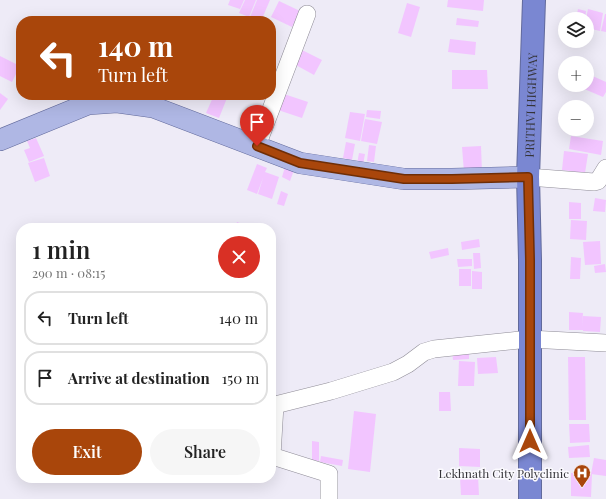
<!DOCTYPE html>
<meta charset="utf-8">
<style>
:root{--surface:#fff;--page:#f6f6f6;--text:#222;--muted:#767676;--line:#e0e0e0;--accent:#a9460b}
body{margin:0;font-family:"Playfair Display",serif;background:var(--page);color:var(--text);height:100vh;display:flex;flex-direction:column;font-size:15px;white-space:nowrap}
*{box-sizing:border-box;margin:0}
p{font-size:13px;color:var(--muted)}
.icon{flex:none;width:22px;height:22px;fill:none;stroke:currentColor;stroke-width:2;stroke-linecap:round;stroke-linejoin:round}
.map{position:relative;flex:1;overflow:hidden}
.side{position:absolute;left:16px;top:223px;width:260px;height:260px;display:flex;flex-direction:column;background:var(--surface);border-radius:16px;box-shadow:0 4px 16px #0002}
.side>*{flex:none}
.banner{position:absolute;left:16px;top:16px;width:260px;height:84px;border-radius:16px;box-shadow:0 4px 16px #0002;background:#a9460b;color:#fff;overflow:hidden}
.buttons{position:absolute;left:558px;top:12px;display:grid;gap:8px}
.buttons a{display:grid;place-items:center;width:36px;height:36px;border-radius:50%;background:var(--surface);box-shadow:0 4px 16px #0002;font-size:20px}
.pin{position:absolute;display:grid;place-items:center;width:34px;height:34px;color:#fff;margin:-41px -17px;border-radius:50% 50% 50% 0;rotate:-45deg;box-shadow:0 0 4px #0007}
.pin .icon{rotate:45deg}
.me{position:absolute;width:44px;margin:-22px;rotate:0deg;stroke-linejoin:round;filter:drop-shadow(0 0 3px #0008)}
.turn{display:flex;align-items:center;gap:14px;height:84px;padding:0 16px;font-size:18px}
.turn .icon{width:52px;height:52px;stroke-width:2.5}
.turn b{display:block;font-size:28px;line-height:34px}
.round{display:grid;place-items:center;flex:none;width:42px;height:42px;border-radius:21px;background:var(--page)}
.headline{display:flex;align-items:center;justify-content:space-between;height:68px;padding:0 16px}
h1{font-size:24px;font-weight:600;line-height:30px}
.action{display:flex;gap:8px;margin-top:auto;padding:8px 16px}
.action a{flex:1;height:46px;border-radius:24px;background:var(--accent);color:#fff;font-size:16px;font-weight:600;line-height:46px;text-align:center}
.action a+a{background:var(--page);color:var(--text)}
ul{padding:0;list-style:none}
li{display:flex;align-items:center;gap:12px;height:54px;margin:0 8px 6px;padding:0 8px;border:2px solid var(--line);border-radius:16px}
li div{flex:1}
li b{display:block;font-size:15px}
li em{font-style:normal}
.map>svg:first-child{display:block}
</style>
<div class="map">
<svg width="606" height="499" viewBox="0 0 606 499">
<rect width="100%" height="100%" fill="#eeebf7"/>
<!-- building -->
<g fill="#f2c5ff">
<polygon points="230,0 244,0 240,9 228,5"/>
<polygon points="245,0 256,0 249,17 239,13"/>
<polygon points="257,0 270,0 261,21 250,17"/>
<polygon points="448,0 484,0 483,11 447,7"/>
<polygon points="279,1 300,11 292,27 271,17"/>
<polygon points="407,3 420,7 411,37 398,33"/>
<polygon points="578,9 586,11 585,19 576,19"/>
<polygon points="588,9 603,13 600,31 587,28 587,19 586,19"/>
<polygon points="605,14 606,14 606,32 601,31"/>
<polygon points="457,18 479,21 478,27 456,25"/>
<polygon points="450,39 476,42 475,55 448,52"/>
<polygon points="302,50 322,60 314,75 294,64"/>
<polygon points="0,56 20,66 12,82 0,76"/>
<polygon points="452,70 487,70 488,89 452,89"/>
<polygon points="588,74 606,82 606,92 603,97 582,88 583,85 587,85 587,77"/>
<polygon points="0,93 8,99 0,110"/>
<polygon points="284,94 308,102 302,118 278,110"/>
<polygon points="214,95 220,95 227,98 219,118 206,113"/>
<polygon points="367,110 381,111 380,119 366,117"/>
<polygon points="350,112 365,114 360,141 345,138"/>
<polygon points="365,119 382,122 377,144 361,141"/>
<polygon points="571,136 603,141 601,155 569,149"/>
<polygon points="36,138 44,156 29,162 24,150 30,148 27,141"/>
<polygon points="346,142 355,144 352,160 343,158"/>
<polygon points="369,145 376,146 374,162 367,161"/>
<polygon points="481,146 482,172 464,172 462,147"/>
<polygon points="564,151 588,154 585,173 562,170"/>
<polygon points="359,153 365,154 363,165 357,164"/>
<polygon points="44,158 50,176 35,182 28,163"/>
<polygon points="257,164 267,168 265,172 279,177 272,199 258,194 263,178 257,194 247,190"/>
<polygon points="285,167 294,170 290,181 282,177"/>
<polygon points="281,191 288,194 284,206 277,204"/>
<polygon points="595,198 606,200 605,212 593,211"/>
<polygon points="569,202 581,203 581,219 569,219"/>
<polygon points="571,220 587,221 586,240 570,239"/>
<polygon points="237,222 252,228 235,228"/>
<polygon points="479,239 480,247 462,250 461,242"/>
<polygon points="600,241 601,264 585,265 583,242"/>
<polygon points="448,248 449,255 431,259 429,252"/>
<polygon points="473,253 480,253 481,268 474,269"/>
<polygon points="571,257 581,258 580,279 570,279"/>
<polygon points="457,259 472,259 472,266 458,267"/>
<polygon points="605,264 606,272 595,273 594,266"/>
<rect x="459" y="269" width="12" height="17"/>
<polygon points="472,271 482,272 482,289 472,289"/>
<polygon points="569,312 583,313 582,326 583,316 601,317 600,332 583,331 583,330 569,330"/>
<polygon points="469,348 469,359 453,360 452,350"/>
<polygon points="496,357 498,373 478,374 477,358"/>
<polygon points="568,357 585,357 586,420 569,420"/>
<polygon points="459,361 475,362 474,386 458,386"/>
<polygon points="439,392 450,392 451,411 439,411"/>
<polygon points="354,411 376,414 370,472 348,469"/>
<polygon points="569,424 589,424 590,442 570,443"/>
<polygon points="312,441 319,442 319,461 312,460"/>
<polygon points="589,445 590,457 569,458 568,447"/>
<polygon points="459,448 480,449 480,467 459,466"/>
<polygon points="321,456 343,460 342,466 320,462"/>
<polygon points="594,458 606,460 606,476 591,474"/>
<polygon points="571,473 592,474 591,497 571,496"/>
<polygon points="478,476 479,495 461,495 460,477"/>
</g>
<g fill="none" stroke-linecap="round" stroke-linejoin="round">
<!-- minor casing -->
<g stroke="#8f8c97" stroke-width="18">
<g id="minor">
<polyline points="257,146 307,14"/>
<polyline points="528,177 594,182 598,181 606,168"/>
<polyline points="271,403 275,405 272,456 329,474 329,499"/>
<polyline points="275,405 331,391 393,372 408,364 424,352 434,349 529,339 606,343"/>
</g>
</g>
<!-- major casing -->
<g stroke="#626a9c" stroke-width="22">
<polyline id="major" points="0,140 88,104 117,102 153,107 300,163 404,179 452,179 528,177"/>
</g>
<!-- highway casing -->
<g stroke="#626a9c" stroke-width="24">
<g id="highway">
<path id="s1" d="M530 499V260L528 177 534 0"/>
</g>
</g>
<!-- minor -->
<use href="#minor" stroke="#fff" stroke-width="17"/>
<!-- major -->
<use href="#major" stroke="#afb7e4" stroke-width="21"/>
<!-- highway -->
<use href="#highway" stroke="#7a87d2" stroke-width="22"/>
</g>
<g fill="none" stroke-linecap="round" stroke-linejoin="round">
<!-- route casing -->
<g stroke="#6e2e07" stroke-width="10">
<polyline id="route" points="257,146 300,163 404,179 452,179 528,177 530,260 530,441"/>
</g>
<!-- route -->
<use href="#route" stroke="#a9460b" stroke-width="7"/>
</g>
<!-- icons -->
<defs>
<g id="hospital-pin" transform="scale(0.9)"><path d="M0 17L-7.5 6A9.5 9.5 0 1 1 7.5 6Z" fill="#a9460b" stroke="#fbfafe"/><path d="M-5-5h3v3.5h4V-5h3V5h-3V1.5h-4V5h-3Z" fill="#fff"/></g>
</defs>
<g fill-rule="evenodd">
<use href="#hospital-pin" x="582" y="473"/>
</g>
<g text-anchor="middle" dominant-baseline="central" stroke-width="3" stroke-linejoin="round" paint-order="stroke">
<!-- street labels -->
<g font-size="12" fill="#353439" stroke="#fbfafe">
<text stroke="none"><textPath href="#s1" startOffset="394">PRITHVI HIGHWAY</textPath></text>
</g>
<!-- poi labels -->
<g font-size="12" fill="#353439" stroke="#fbfafe" text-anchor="end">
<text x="569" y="473">Lekhnath City Polyclinic</text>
</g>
</g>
</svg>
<div class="buttons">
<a><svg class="icon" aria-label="layers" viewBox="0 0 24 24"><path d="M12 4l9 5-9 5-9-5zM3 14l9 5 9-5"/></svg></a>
<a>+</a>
<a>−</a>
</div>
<div class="pin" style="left:257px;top:146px;background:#d93025"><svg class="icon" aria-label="arrive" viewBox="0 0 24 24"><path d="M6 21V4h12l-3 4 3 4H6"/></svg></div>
<svg class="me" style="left:530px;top:441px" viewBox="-20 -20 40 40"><path d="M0-17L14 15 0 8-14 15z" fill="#a9460b" stroke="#fff" stroke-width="4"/></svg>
<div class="banner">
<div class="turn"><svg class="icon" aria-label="left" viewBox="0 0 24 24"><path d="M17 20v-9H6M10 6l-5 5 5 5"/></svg><div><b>140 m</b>Turn left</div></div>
</div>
<section class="side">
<div class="headline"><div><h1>1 min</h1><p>290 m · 08:15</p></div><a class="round" style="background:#d93025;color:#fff"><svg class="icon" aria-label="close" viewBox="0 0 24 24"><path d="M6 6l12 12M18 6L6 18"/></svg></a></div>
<ul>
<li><svg class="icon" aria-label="left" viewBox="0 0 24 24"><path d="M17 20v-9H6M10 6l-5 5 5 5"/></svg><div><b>Turn left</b></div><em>140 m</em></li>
<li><svg class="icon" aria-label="arrive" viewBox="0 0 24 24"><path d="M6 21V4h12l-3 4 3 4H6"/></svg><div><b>Arrive at destination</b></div><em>150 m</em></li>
</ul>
<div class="action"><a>Exit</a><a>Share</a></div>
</section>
</div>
